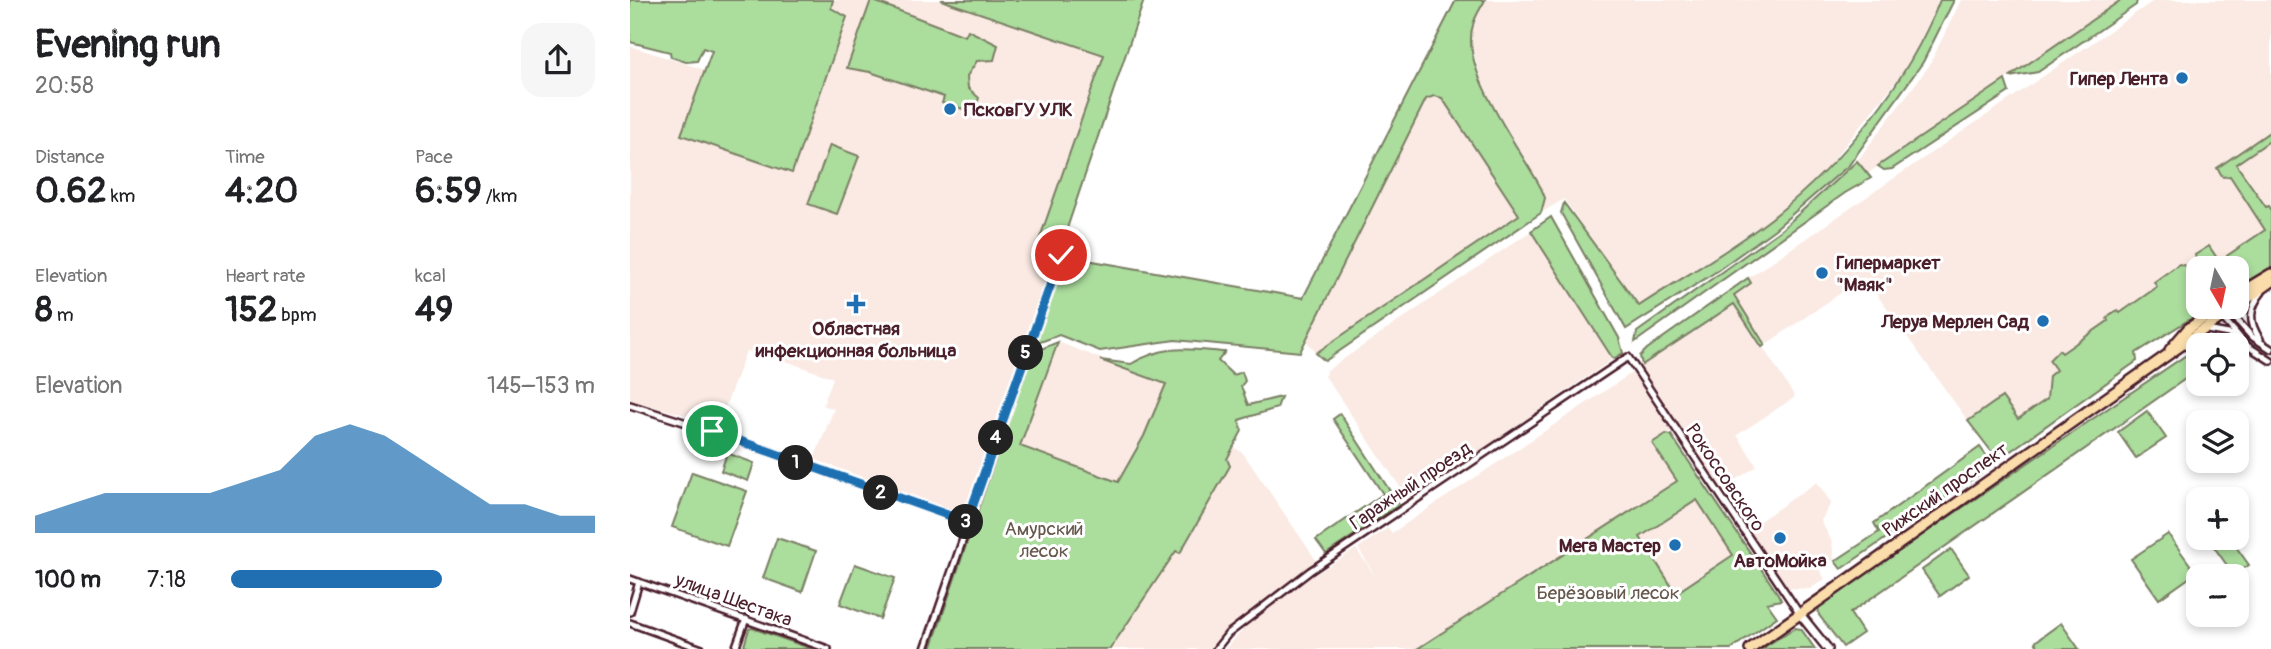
<!DOCTYPE html>
<meta charset="utf-8">
<style>
body{margin:0;font-family:Pangolin,sans-serif;background:#f6f6f6;color:#202124;height:100vh;display:flex;flex-direction:column;font-size:26px;white-space:nowrap}
*{box-sizing:border-box;margin:0}
p{font-size:23px;color:#757577}
.icon{flex:none;width:38px;height:38px;fill:none;stroke:currentColor;stroke-width:2;stroke-linecap:round;stroke-linejoin:round}
.map{position:relative;flex:1;overflow:hidden}
.side{display:flex;flex-direction:column;background:#fff;width:630px}
.side>*{flex:none}
.needle{width:46px;rotate:171deg}
.controls{position:absolute;left:1556px;top:256px;display:grid;gap:14px}
.controls a{display:grid;place-items:center;width:63px;height:63px;border-radius:14px;background:#fff;box-shadow:0 4px 10px #0003;font-size:35px}
.pin{position:absolute;display:grid;place-items:center;width:60px;height:60px;color:#fff;margin:-30px;border:4px solid #fff;border-radius:50%;box-shadow:0 2px 7px #0007}
.km{position:absolute;width:35px;height:35px;margin:-18px;border-radius:50%;background:#222;color:#fff;font-size:19px;line-height:35px;text-align:center}
.round{display:grid;place-items:center;flex:none;width:74px;height:74px;border-radius:21px;background:#f6f6f6}
.summary{display:flex;align-items:center;justify-content:space-between;height:119px;padding:0 35px}
h1{font-size:38px;font-weight:800;line-height:52px}
.stats{display:grid;grid-template-columns:repeat(3,1fr);gap:10px;height:119px;padding:7px 35px}
.stats div{display:grid;align-content:center}
.stats b{font-size:35px;font-weight:800}
.stats small{font-size:19px;font-weight:400}
.stats p{font-size:19px}
.chart{height:196px;padding:14px 35px}
.chart p{display:flex;justify-content:space-between}
.chart svg{width:100%;height:126px;margin-top:7px;fill:#1f6fb2;opacity:.7}
ul{padding:0 35px;list-style:none;font-size:23px}
li{display:grid;grid-template-columns:112px 84px 1fr;align-items:center;height:52px}
li i{height:18px;border-radius:9px;background:#1f6fb2}
main{display:flex;flex:1;min-height:0}
.map>svg:first-child{display:block}
.built{fill:#faeae3}
.green{fill:#abdd9d;stroke:#7a7e64;stroke-width:2;fill-rule:evenodd}
.lines{fill:none;stroke-linecap:round;stroke-linejoin:round}
.minor-casing{stroke:#4a1f2b;stroke-width:10}
.secondary-casing{stroke:#4a1f2b;stroke-width:12}
.trunk-casing{stroke:#4a1f2b;stroke-width:14}
.minor{stroke:#fff;stroke-width:5}
.secondary{stroke:#fff;stroke-width:7}
.trunk{stroke:#faddab;stroke-width:9}
.route-casing{stroke:#fff;stroke-width:14}
.route{stroke:#1f6fb2;stroke-width:9}
.poi-dot{fill:#1f6fb2;stroke:#fff;stroke-width:2.5}
.labels{text-anchor:middle;stroke-width:6;stroke-linejoin:round;paint-order:stroke}
.poi-label{font-size:19px;font-weight:bold;fill:#4a1f2b;stroke:#fff;text-anchor:end}
.street-label{font-size:19px;fill:#4a1f2b;stroke:#fff}
.park-label{font-size:19px;fill:#67584d;stroke:#fff}
</style>
<main>
<section class="side">
<div class="summary"><div><h1>Evening run</h1><p>20:58</p></div><a class="round"><svg class="icon" aria-label="share" viewBox="0 0 24 24"><path d="M12 15V3M7 8l5-5 5 5M5 13v7h14v-7"/></svg></a></div>
<div class="stats">
<div><p>Distance</p><b>0.62<small> km</small></b></div>
<div><p>Time</p><b>4:20</b></div>
<div><p>Pace</p><b>6:59<small> /km</small></b></div>
</div>
<div class="stats">
<div><p>Elevation</p><b>8<small> m</small></b></div>
<div><p>Heart rate</p><b>152<small> bpm</small></b></div>
<div><p>kcal</p><b>49</b></div>
</div>
<div class="chart"><p><span>Elevation</span>145–153 m</p>
<svg viewBox="0 0 160 44" preserveAspectRatio="none"><path d="M0 44V38L10 34L20 30L30 30L40 30L50 30L60 26L70 22L80 10L90 6L100 10L110 18L120 26L130 34L140 34L150 38L160 38V44z"/></svg>
</div>
<ul>
<li><b>100 m</b>7:18<i style="width:58%"></i></li>
</ul>
</section>
<div class="map">
<svg width="1641" height="649" viewBox="0 0 1641 649">
<rect width="100%" height="100%" fill="#fff"/>
<filter id="ink" filterUnits="userSpaceOnUse"><feTurbulence type="fractalNoise" baseFrequency=".0143" numOctaves="2"/><feDisplacementMap in="SourceGraphic" scale="14" xChannelSelector="R" yChannelSelector="G"/><feConvolveMatrix kernelMatrix="1 2 1 2 8 2 1 2 1" color-interpolation-filters="sRGB"/></filter>
<g filter="url(#ink)">
<!-- built -->
<g class="built">
<polygon points="203,0 311,0 475,55 406,250 424,255 335,517 184,459 204,409 193,405 203,378 136,354 116,351 89,424 0,400 0,46 75,70 51,135 161,173 217,17 200,8"/>
<polygon points="855,0 1310,0 1278,66 1193,173 1142,218 1008,307 934,199 911,213 915,198 911,188 853,87 841,42 843,25"/>
<polygon points="1331,0 1491,0 1237,174 1227,161 1299,66"/>
<polygon points="1525,0 1641,0 1641,227 1583,268 1568,268 1568,278 1418,380 1426,392 1388,419 1372,397 1338,421 1234,277 1135,345 1104,295 1121,283 1118,278"/>
<polygon points="804,95 812,98 889,215 686,353 676,340 796,99"/>
<polygon points="901,231 983,359 779,500 695,376 696,371"/>
<polygon points="1105,304 1165,397 1107,435 1127,466 1088,491 1046,428 1023,443 1047,481 787,649 595,649 620,623 681,577 726,549 746,577 728,548 758,528 762,533"/>
<polygon points="428,342 536,384 514,435 488,482 389,446"/>
<polygon points="604,447 613,453 686,560 601,627 580,649 481,649 546,551 550,553"/>
<polygon points="1187,482 1201,503 1191,521 1202,542 1204,559 1189,569 1195,579 1180,589 1157,588 1118,529"/>
<polygon points="1067,500 1104,555 1046,593 1010,537"/>
</g>
<!-- green -->
<g class="green">
<polygon points="0,0 203,0 201,8 217,17 162,173 51,135 82,51 73,48 67,61 56,62 41,57 40,52 0,42"/>
<polygon points="241,0 335,36 338,30 368,45 364,60 347,61 337,76 338,88 349,98 344,112 312,103 314,97 240,72 217,68"/>
<polygon points="311,0 514,0 428,255 406,249 474,55"/>
<path d="M 826,0 L 855,0 C 851,8 845,16 843,25 C 829,70 890,148 911,188 L 915,198 L 911,213 L 695,361 L 686,353 L 889,215 L 812,98 L 804,96 L 796,99 L 670,352 L 545,340 L 470,351 L 429,335 L 402,345 L 434,256 L 673,298 Z"/>
<path d="M 1310,0 L 1324,0 L 1293,62 L 1219,165 L 1145,229 L 1084,273 L 996,329 L 931,213 L 934,203 L 1009,306 C 1053,277 1101,250 1142,218 C 1213,162 1277,84 1310,0 Z"/>
<polygon points="1491,0 1507,0 1506,5 1408,72 1379,77"/>
<polygon points="1375,80 1379,92 1262,169 1254,170 1248,166"/>
<polygon points="1641,131 1641,140 1606,164 1636,207 1639,206 1641,209 1641,270 1607,292 1606,268 1568,269 1565,255 1579,246 1589,261 1635,230 1600,176 1593,177 1587,168"/>
<polygon points="200,145 229,156 207,214 178,204"/>
<polygon points="1227,161 1241,178 1215,193 1005,342 1007,332 1152,229"/>
<polygon points="921,217 989,338 993,353 983,359 901,231"/>
<polygon points="1549,264 1556,266 1568,285 1568,306 1572,306 1568,314 1506,353 1507,361 1368,460 1338,421 1372,397 1388,419 1417,399 1419,376 1426,370 1419,360 1429,350 1432,353 1478,321 1477,318 1487,310 1490,313 1527,287 1524,282"/>
<polygon points="1118,278 1121,283 1104,295 1135,345 1132,347 1104,304 1012,365 1010,356 1017,349"/>
<path d="M 428,342 L 390,446 L 488,482 L 514,436 L 536,384 L 470,360 L 501,364 C 535,344 557,349 595,352 L 588,361 L 603,375 L 612,372 L 615,381 L 611,386 L 618,405 L 651,397 L 647,408 L 609,420 L 612,431 L 597,459 L 600,466 L 550,553 L 546,551 L 480,649 L 301,649 L 401,353 Z"/>
<polygon points="1568,347 1568,370 1220,613 1233,633 1213,647 1189,615 1188,606"/>
<polygon points="1517,411 1536,438 1506,458 1488,432"/>
<polygon points="710,414 769,505 696,554 686,540 753,494 703,419"/>
<path d="M 1036,434 L 1041,435 L 1148,594 L 1151,600 L 1137,603 L 1147,617 L 1101,649 L 787,649 L 1047,481 L 1022,443 ZM 1067,500 L 1103,555 L 1046,593 L 1010,537 Z"/>
<polygon points="1350,447 1363,465 1211,569 1205,561 1249,532 1244,523"/>
<polygon points="97,453 124,463 118,481 91,471"/>
<polygon points="62,472 117,491 97,546 42,527"/>
<polygon points="1538,534 1566,573 1529,599 1501,559"/>
<polygon points="1599,537 1619,565 1604,575 1584,547"/>
<polygon points="147,538 186,551 172,592 133,578"/>
<polygon points="1321,549 1339,575 1310,596 1292,570"/>
<polygon points="225,564 265,578 250,619 210,604"/>
<polygon points="1431,623 1449,649 1410,649 1405,642"/>
<polygon points="122,628 182,649 122,649 114,646 119,629"/>
<polygon points="1165,628 1171,629 1185,649 1131,649"/>
</g>
<g class="lines">
<!-- minor casing -->
<g class="minor-casing">
<g id="minor">
<polyline points="1599,311 1621,336 1641,349"/>
<polyline points="1592,317 1616,345 1641,361"/>
<polyline points="1577,330 1604,335"/>
<path d="M 1630,339 C 1618,322 1619,308 1632,292"/>
<polyline points="0,405 82,431 337,522"/>
<polyline points="0,579 198,649"/>
<polyline points="0,612 9,582"/>
<polyline points="0,623 72,649"/>
<polyline points="105,649 116,619"/>
<polyline points="295,649 431,255"/>
<polyline points="586,649 598,634 680,571 998,357 1169,613"/>
</g>
</g>
<!-- secondary casing -->
<g class="secondary-casing">
<polyline id="secondary" points="1169,613 1198,649"/>
</g>
<!-- trunk casing -->
<g class="trunk-casing">
<g id="trunk">
<polyline points="1606,295 1641,274"/>
<polyline points="1540,350 1558,329 1591,306"/>
<polyline points="1120,649 1641,282"/>
</g>
</g>
<!-- minor -->
<use href="#minor" class="minor"/>
<!-- secondary -->
<use href="#secondary" class="secondary"/>
<!-- trunk -->
<use href="#trunk" class="trunk"/>
</g>
</g>
<g class="lines" filter="url(#ink)">
<!-- route casing -->
<g class="route-casing">
<polyline id="route" points="82,431 337,522 431,255"/>
</g>
<!-- route -->
<use href="#route" class="route"/>
</g>
<!-- markers -->
<g class="poi-dot">
<circle cx="1552" cy="78" r="7"/>
<circle cx="320" cy="109" r="7"/>
<circle cx="1192" cy="273" r="7"/>
<path d="M222.5 293.5h7v7h7v7h-7v7h-7v-7h-7v-7h7z"/>
<circle cx="1413" cy="321" r="7"/>
<circle cx="1150" cy="538" r="7"/>
<circle cx="1045" cy="545" r="7"/>
</g>
<g class="labels">
<!-- poi labels -->
<g class="poi-label">
<text x="1538" y="85">Гипер Лента</text>
<text x="334" y="116" text-anchor="start">ПсковГУ УЛК</text>
<text x="1206" y="269" text-anchor="start">Гипермаркет<tspan x="1206" dy="22">"Маяк"</tspan></text>
<text x="1399" y="328">Леруа Мерлен Сад</text>
<text x="226" y="335" text-anchor="middle">Областная<tspan x="226" dy="22">инфекционная больница</tspan></text>
<text x="1031" y="552">Мега Мастер</text>
<text x="1150" y="567" text-anchor="middle">АвтоМойка</text>
</g>
<!-- street labels -->
<g class="street-label">
<text transform="translate(1096 477) rotate(56)" y="7">Рокоссовского</text>
<text transform="translate(780 485) rotate(-34)" y="7">Гаражный проезд</text>
<text transform="translate(1315 489) rotate(-35)" y="7">Рижский проспект</text>
<text transform="translate(104 599) rotate(20)" y="7">улица Шестака</text>
</g>
<!-- park labels -->
<g class="park-label">
<text x="414" y="535">Амурский<tspan x="414" dy="22">лесок</tspan></text>
<text x="978" y="599">Берёзовый лесок</text>
</g>
</g>
</svg>
<div class="controls">
<a><svg class="needle" viewBox="-14 -14 28 28"><path d="M0-13l5 13h-10z" fill="#e53935"/><path d="M0 13l5-13h-10z" fill="#757577"/></svg></a>
<a><svg class="icon" aria-label="locate" viewBox="0 0 24 24"><circle cx="12" cy="12" r="6"/><path d="M12 2v4M12 18v4M2 12h4M18 12h4"/></svg></a>
<a><svg class="icon" aria-label="layers" viewBox="0 0 24 24"><path d="M12 4l9 5-9 5-9-5zM3 14l9 5 9-5"/></svg></a>
<a>+</a>
<a>−</a>
</div>
<div class="pin" style="left:82px;top:431px;background:#1e9e55"><svg class="icon" aria-label="arrive" viewBox="0 0 24 24"><path d="M6 21V4h12l-3 4 3 4H6"/></svg></div>
<div class="pin" style="left:431px;top:255px;background:#d93025"><svg class="icon" aria-label="check" viewBox="0 0 24 24"><path d="M5 12l5 5 9-10"/></svg></div>
<b class="km" style="left:166px;top:463px">1</b>
<b class="km" style="left:251px;top:493px">2</b>
<b class="km" style="left:336px;top:522px">3</b>
<b class="km" style="left:366px;top:438px">4</b>
<b class="km" style="left:396px;top:353px">5</b>
</div>
</main>
